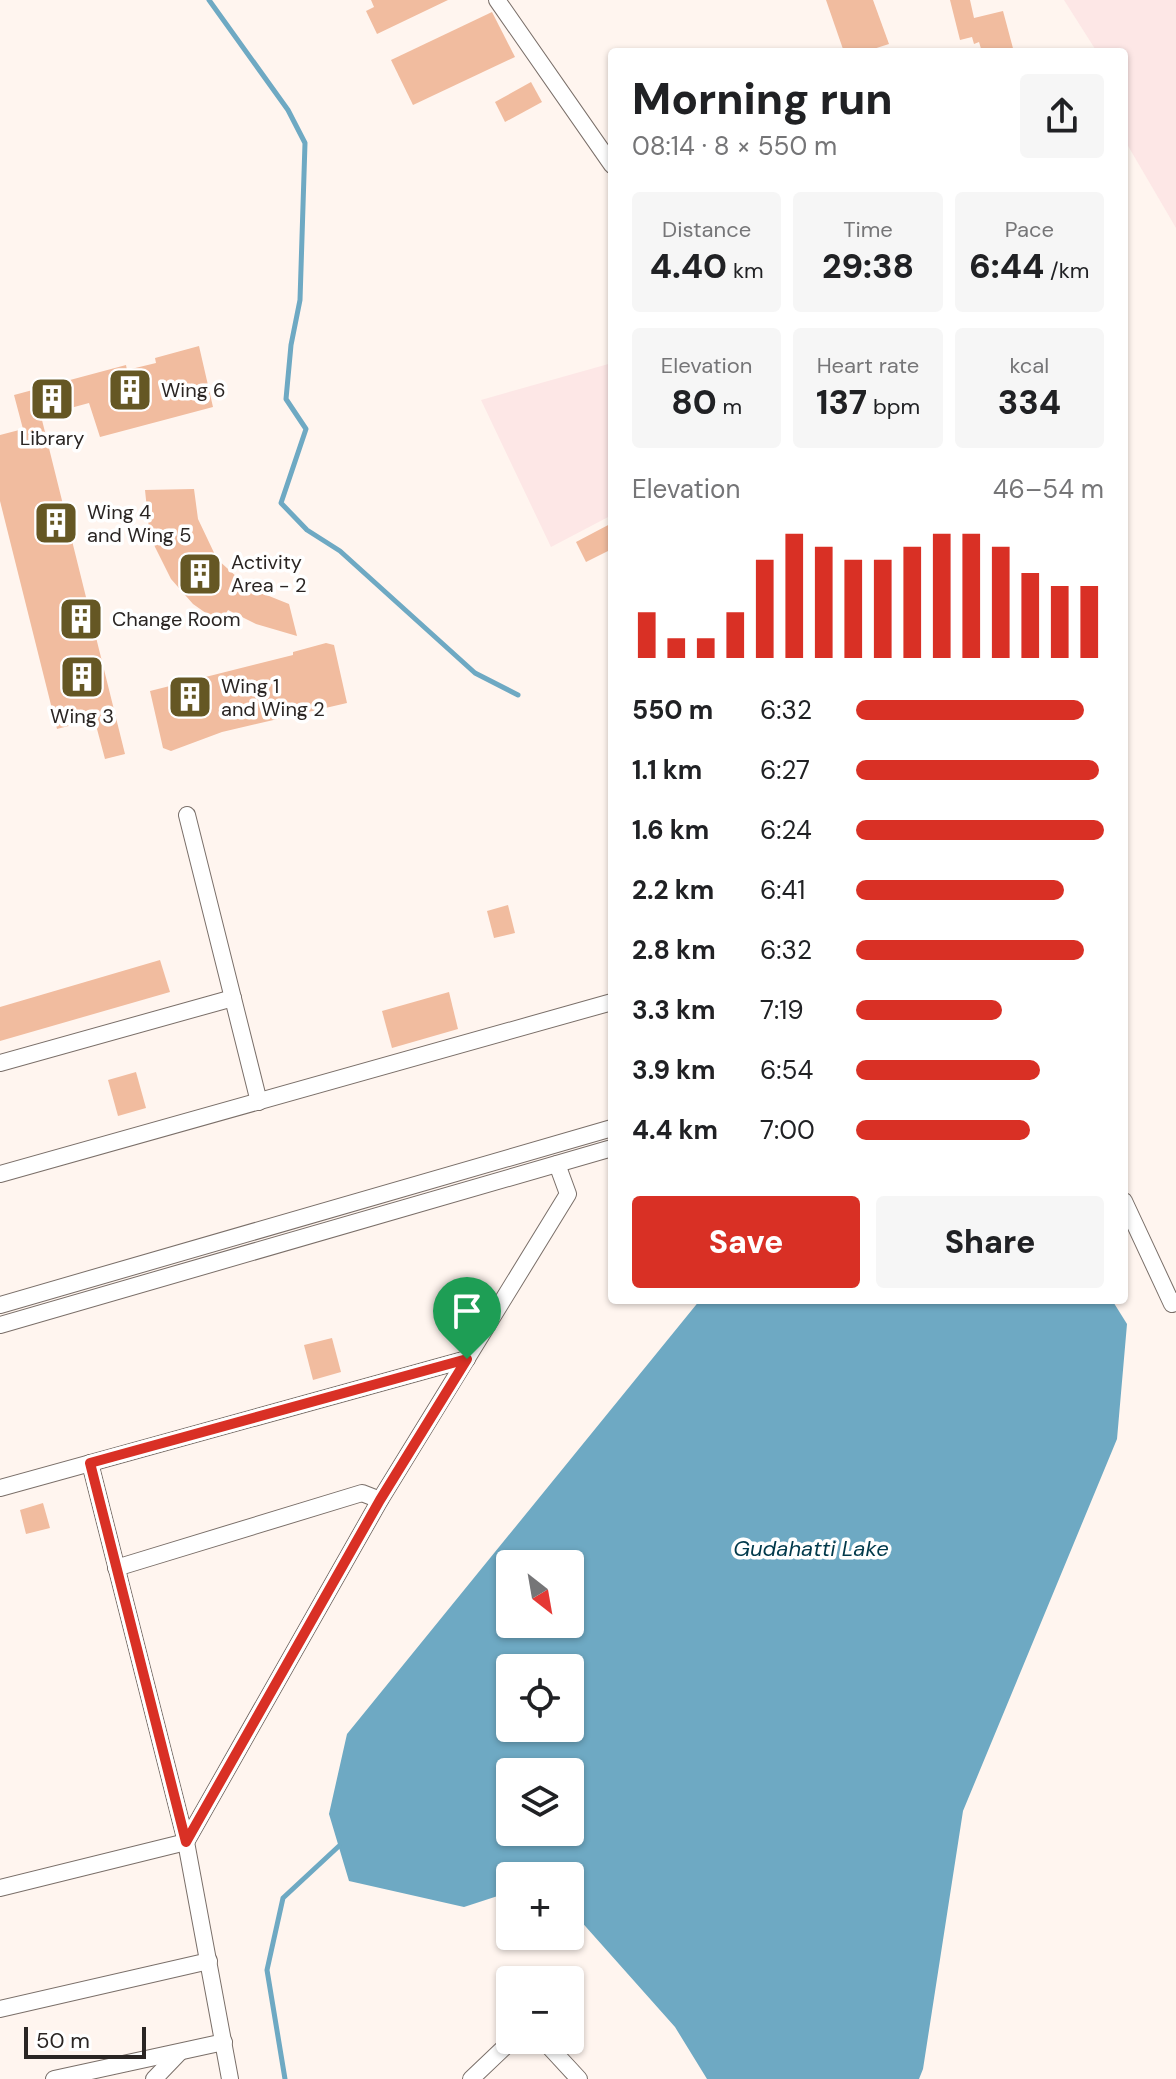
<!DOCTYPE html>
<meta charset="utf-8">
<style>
body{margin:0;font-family:"DM Sans",sans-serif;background:#f6f6f6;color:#202124;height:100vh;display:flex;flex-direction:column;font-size:30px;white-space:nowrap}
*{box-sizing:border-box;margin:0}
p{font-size:26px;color:#757577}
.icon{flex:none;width:44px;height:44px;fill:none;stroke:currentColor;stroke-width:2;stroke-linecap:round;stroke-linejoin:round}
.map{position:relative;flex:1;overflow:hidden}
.sheet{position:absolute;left:608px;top:48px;width:520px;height:1256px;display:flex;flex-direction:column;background:#fff;border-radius:8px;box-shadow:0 2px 6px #0004}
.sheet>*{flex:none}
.needle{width:52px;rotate:149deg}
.fabs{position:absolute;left:496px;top:1550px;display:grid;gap:16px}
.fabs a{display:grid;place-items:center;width:88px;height:88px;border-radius:8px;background:#fff;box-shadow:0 2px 6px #0004;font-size:40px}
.scale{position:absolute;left:24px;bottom:20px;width:122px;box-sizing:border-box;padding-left:8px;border:4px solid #2a2523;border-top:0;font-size:22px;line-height:28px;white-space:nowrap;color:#2a2523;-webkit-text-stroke:6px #fff;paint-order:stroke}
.pin{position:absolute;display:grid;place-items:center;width:68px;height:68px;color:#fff;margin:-82px -34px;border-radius:50% 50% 50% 0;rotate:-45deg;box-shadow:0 0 8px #0007}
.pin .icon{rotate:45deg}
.round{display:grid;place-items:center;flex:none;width:84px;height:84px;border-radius:8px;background:#f6f6f6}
.overview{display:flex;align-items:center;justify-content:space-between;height:136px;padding:0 24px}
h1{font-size:44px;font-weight:800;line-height:60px}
.figures{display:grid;grid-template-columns:repeat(3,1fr);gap:12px;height:136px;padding:8px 24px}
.figures div{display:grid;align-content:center;border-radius:8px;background:#f6f6f6;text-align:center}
.figures b{font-size:34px;font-weight:800}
.figures small{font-size:22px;font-weight:400}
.figures p{font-size:22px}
.chart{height:224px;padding:16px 24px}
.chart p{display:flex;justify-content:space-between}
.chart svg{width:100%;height:144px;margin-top:8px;stroke:#d93025;stroke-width:6}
.primary-button{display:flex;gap:16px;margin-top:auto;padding:16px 24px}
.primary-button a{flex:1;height:92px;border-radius:8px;background:#d93025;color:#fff;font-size:32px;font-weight:800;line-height:92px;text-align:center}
.primary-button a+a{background:#f6f6f6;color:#202124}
ul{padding:0 24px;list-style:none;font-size:26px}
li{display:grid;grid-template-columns:128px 96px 1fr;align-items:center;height:60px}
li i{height:20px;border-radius:10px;background:#d93025}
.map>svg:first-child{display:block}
.industrial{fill:#fde7e6}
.water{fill:#6ea9c3;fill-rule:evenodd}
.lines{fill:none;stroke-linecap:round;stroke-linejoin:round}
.stream{stroke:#6ea9c3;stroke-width:5}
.building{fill:#f1bc9f}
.minor-casing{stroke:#7a6f69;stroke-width:18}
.minor{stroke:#fff;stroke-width:16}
.route-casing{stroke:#fff;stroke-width:16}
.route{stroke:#d93025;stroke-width:10}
.labels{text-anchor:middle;stroke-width:7;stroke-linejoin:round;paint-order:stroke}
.poi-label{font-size:20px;fill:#2a2523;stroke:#fff;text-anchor:start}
.water-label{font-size:22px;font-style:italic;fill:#01394b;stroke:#fff}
</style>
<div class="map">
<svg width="1176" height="2079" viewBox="0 0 1176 2079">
<rect width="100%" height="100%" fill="#fff5ef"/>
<!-- industrial -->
<g class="industrial">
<polygon points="1064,0 1176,0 1176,228 1124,139 1124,52 1097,52"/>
<polygon points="612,363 612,515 551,547 481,400"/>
</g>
<!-- water -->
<path class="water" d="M 700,1300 L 1112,1300 L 1127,1324 L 1117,1439 L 963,1811 L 923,2069 L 919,2079 L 707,2079 L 675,2027 L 570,1909 L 570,1876 L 510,1876 L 510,1892 L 464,1907 L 349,1881 L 329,1814 L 347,1734 ZM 510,1564 L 570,1564 L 570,1624 L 510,1624 ZM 510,1668 L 570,1668 L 570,1728 L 510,1728 ZM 510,1772 L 570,1772 L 570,1832 L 510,1832 Z"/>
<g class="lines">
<!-- stream -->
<g class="stream">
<polyline points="209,0 288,110 305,143 300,300 291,345 286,399 306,429 281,503 307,530 340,551 475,673 518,695"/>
<polyline points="285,2079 267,1970 283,1898 339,1846"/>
</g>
</g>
<!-- building -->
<g class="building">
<polygon points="371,0 448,0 377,34 366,11 374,7"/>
<polygon points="826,0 873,0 889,44 864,52 844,52"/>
<polygon points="950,0 970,0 974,18 1003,11 1014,52 982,52 979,42 974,44 972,37 960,40"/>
<polygon points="492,12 515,57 413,105 391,60"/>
<polygon points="531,82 542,102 505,122 495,102"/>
<polygon points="199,346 213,407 100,437 89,403 41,416 125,754 105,759 97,729 91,720 57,729 0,501 0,435 23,429 14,395 126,365 127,370 156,363 155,358"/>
<polygon points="194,489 198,519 217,559 249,588 289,604 297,636 256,624 228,610 220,623 193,604 171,579 155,547 149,529 145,490"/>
<polygon points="612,523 612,549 586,562 576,542"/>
<polygon points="326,643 334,645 347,703 222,732 171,751 163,748 150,691 293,655 293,652"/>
<polygon points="508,905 515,933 494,938 487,911"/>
<polygon points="160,960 170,992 0,1041 0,1007"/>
<polygon points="449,992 458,1029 392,1048 382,1011"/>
<polygon points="136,1072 146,1108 118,1116 108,1080"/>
<polygon points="332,1338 341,1372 313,1380 304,1345"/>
<polygon points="43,1503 50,1528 26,1534 20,1510"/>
</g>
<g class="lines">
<!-- minor casing -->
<g class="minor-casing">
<g id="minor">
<polyline points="497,0 612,165"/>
<polyline points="187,815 259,1102"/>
<polyline points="0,1063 233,998"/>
<polyline points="0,1174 612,1002"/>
<polyline points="1124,1201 1172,1304 1176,1301"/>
<polyline points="0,1305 612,1128"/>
<polyline points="0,1325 612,1148"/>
<polyline points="90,1463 186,1842 230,2079"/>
<polyline points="0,1488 467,1359"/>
<polyline points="116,1568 362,1493 380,1500"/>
<polyline points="0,1888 186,1842 380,1500 568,1194 557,1164"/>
<polyline points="0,2009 209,1961"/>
<polyline points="543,2040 579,2079"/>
<polyline points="54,2079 224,2042"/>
<polyline points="154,2079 179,2053"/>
<polyline points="471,2079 512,2040"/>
</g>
</g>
<!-- minor -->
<use href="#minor" class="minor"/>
</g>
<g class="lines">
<!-- route casing -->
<g class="route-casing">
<polygon id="route" points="467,1359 380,1500 186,1842 90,1463"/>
</g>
<!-- route -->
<use href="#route" class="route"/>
</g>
<!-- icons -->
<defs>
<g id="building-square" transform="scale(2.3)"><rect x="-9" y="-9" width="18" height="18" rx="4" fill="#655724" stroke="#fff"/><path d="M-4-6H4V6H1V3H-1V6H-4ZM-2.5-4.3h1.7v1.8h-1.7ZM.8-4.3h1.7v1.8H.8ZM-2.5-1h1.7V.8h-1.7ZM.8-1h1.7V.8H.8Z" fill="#fff"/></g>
</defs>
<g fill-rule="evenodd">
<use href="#building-square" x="130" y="390"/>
<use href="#building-square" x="52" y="399"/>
<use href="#building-square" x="56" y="523"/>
<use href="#building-square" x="200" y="574"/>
<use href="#building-square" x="81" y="619"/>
<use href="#building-square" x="82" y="677"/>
<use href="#building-square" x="190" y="697"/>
</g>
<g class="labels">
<!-- poi labels -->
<g class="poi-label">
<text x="161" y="397">Wing 6</text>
<text x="52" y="445" text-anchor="middle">Library</text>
<text x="87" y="519">Wing 4<tspan x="87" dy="23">and Wing 5</tspan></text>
<text x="231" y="569">Activity<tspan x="231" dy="23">Area - 2</tspan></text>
<text x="112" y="626">Change Room</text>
<text x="221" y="693">Wing 1<tspan x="221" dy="23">and Wing 2</tspan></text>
<text x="82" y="723" text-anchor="middle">Wing 3</text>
</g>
<!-- water labels -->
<g class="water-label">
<text x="811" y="1556">Gudahatti Lake</text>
</g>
</g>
</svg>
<div class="fabs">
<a><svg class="needle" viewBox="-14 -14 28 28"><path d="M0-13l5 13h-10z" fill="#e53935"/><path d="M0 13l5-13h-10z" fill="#757577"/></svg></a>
<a><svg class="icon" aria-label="locate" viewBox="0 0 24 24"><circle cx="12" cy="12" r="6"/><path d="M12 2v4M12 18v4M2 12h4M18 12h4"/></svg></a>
<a><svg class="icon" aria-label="layers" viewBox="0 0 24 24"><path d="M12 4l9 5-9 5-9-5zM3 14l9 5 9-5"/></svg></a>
<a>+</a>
<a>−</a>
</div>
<div class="scale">50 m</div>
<div class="pin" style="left:467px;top:1359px;background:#1e9e55"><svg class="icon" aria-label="arrive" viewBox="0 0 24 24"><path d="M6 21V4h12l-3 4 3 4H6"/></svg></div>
<section class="sheet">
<div class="overview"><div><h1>Morning run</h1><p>08:14 · 8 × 550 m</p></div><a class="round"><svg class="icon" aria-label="share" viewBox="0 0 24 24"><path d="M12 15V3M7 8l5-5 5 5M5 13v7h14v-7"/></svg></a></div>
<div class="figures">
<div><p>Distance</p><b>4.40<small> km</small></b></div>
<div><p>Time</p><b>29:38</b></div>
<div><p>Pace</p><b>6:44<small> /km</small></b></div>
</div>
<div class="figures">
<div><p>Elevation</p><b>80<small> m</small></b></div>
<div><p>Heart rate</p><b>137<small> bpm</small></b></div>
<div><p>kcal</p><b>334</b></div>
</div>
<div class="chart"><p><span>Elevation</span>46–54 m</p>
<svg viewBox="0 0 160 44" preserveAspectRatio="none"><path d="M5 44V30M15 44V38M25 44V38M35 44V30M45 44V14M55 44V6M65 44V10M75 44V14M85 44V14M95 44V10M105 44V6M115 44V6M125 44V10M135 44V18M145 44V22M155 44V22"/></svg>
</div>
<ul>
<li><b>550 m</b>6:32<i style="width:92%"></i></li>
<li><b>1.1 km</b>6:27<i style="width:98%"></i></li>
<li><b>1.6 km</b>6:24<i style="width:100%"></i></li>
<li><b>2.2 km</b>6:41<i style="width:84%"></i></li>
<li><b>2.8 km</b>6:32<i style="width:92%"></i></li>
<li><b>3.3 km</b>7:19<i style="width:59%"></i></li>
<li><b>3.9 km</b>6:54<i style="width:74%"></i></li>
<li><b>4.4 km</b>7:00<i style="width:70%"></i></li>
</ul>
<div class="primary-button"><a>Save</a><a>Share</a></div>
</section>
</div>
